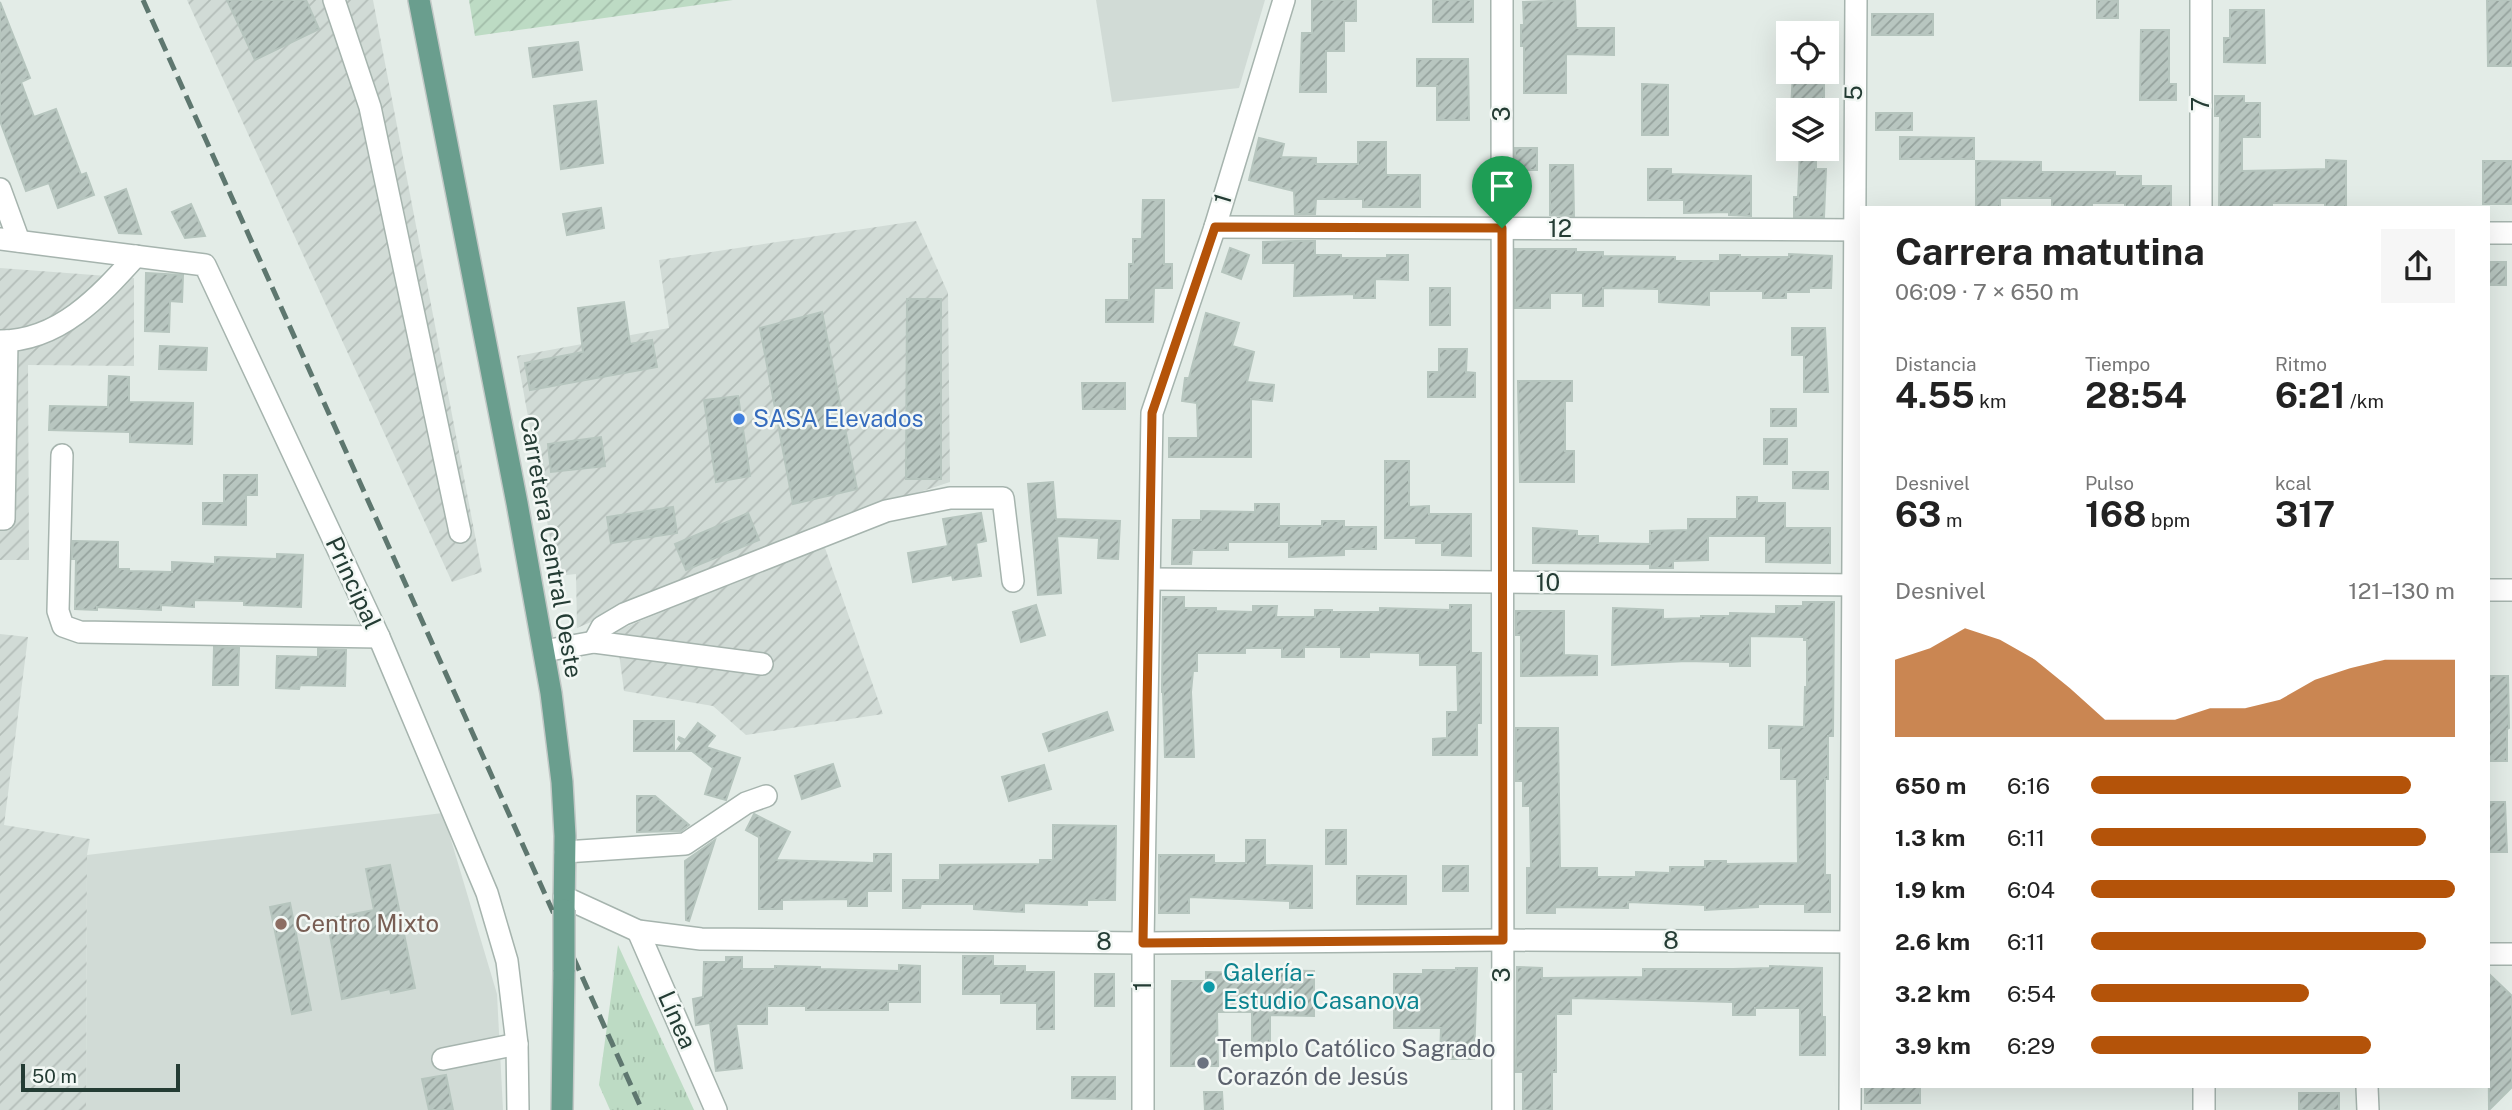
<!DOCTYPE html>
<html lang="es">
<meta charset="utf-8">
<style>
body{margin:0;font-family:"Public Sans",sans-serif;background:#f6f6f6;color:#222;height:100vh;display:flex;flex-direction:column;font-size:26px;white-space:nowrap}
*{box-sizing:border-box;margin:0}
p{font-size:23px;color:#767676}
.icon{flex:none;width:38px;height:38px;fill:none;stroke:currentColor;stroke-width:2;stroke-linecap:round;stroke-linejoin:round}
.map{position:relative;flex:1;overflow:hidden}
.panel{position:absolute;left:1860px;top:206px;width:630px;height:882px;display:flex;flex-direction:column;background:#fff;border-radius:0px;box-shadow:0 7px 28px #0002}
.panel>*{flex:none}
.buttons{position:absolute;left:1776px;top:21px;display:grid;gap:14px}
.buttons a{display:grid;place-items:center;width:63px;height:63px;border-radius:0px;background:#fff;box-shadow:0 7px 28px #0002;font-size:35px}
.scale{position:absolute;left:21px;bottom:18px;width:159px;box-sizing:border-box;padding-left:7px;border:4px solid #243c34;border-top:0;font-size:19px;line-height:24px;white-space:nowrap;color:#243c34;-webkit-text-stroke:5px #f3f8f5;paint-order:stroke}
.pin{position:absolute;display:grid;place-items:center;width:60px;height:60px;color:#fff;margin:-72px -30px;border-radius:50% 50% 50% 0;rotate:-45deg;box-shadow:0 0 7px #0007}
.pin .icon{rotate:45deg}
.round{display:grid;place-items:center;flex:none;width:74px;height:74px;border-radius:0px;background:#f6f6f6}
.head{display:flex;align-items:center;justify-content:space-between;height:119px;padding:0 35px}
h1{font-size:38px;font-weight:700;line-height:52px}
.stats{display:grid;grid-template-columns:repeat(3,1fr);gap:10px;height:119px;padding:7px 35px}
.stats div{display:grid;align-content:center}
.stats b{font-size:35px;font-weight:700}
.stats small{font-size:19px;font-weight:400}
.stats p{font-size:19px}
.chart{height:196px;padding:14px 35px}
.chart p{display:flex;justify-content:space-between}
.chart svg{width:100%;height:126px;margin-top:7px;fill:#b45309;opacity:.7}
ul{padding:0 35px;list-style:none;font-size:23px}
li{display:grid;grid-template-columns:112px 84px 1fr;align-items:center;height:52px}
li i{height:18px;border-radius:9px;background:#b45309}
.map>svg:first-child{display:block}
.built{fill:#d1dbd6}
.industrial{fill:url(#industrial-furrows)}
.grass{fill:url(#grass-tufts)}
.garden{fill:url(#garden-furrows)}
.building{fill:url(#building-hatch);stroke:#b6c5be;stroke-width:2}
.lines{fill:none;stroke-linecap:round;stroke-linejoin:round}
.minor-casing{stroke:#a6b4ae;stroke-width:24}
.major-casing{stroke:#c2c8c6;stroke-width:24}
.minor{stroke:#fff;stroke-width:21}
.major{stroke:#6a9e8e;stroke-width:21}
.rail{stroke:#5e776f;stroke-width:5;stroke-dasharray:14 7;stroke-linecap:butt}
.major-bridge-casing{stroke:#c2c8c6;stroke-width:24;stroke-linecap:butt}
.major-bridge{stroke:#6a9e8e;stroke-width:21}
.route-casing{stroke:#fff;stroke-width:14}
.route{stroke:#b45309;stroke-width:9}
.shop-dot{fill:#3f7fe0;stroke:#f3f8f5;stroke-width:2.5}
.education-dot{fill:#8d6e63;stroke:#f3f8f5;stroke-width:2.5}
.culture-dot{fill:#0f9aa8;stroke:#f3f8f5;stroke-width:2.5}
.worship-dot{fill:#6b7280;stroke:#f3f8f5;stroke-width:2.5}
.labels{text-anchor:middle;stroke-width:5;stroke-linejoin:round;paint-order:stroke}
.street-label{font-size:24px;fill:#243c34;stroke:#f3f8f5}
.shop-label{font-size:24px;fill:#366cbe;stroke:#f3f8f5;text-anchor:start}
.education-label{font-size:24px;fill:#785e54;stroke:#f3f8f5;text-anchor:start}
.culture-label{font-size:24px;fill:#0d838f;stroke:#f3f8f5;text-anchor:start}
.worship-label{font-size:24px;fill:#5b616d;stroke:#f3f8f5;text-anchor:start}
</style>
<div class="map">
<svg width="2512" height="1110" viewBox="0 0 2512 1110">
<defs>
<pattern id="industrial-furrows" width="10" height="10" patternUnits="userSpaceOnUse" patternTransform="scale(1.75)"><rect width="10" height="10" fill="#d1dbd6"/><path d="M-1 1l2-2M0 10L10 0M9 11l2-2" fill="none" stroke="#b3bdb8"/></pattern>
<pattern id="grass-tufts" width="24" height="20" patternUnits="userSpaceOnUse" patternTransform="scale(1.75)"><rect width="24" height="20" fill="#bddbc4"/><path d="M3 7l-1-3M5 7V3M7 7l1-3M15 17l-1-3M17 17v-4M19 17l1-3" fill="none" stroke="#a2bda9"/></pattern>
<pattern id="garden-furrows" width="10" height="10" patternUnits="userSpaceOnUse" patternTransform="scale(1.75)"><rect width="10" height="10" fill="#bddbc4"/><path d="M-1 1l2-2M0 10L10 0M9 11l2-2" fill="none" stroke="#a2bda9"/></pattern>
<pattern id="building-hatch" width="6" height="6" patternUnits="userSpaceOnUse" patternTransform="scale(1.75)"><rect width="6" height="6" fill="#b8c6c0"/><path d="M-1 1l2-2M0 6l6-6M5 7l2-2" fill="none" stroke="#95a29d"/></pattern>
</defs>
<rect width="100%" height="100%" fill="#e3ece7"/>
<!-- built -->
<g class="built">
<polygon points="1096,0 1265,0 1239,88 1112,102"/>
<polygon points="443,813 497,994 503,1110 86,1110 87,855"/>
</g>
<!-- industrial -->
<g class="industrial">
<polygon points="187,0 373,0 482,572 452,582"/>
<polygon points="916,221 948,293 950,482 814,527 577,628 576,574 557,576 517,356 669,328 659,260"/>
<polygon points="0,268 134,278 134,366 28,365 29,560 0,560"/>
<polygon points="824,545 883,714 746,735 713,706 624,691 616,631"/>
<polygon points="0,634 28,637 4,825 90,839 87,855 86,1110 0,1110"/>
</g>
<!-- grass -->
<polygon class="grass" points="618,945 694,1110 610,1110 599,1085"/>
<!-- garden -->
<polygon class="garden" points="469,0 733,0 475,36"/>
<!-- building -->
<g class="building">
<polygon points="227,0 306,0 319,29 255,60"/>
<polygon points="1312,0 1356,0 1356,21 1344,21 1344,51 1326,51 1326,92 1300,92 1302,33 1312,33"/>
<rect x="1433" y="0" width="40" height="22"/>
<polygon points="1575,0 1576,28 1614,28 1614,55 1566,54 1566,93 1524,93 1524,46 1521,46 1521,25 1524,25 1523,2"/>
<rect x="2097" y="0" width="21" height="18"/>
<polygon points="2487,0 2512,0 2512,66 2488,66"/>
<polygon points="0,2 30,78 21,82 34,117 56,109 81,175 86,173 94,195 58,208 49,183 26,191 0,121"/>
<polygon points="2230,10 2264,10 2265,63 2224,62 2224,38 2230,38"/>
<rect x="1872" y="14" width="61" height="21"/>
<polygon points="2141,30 2169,30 2169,84 2176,84 2176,100 2140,100"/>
<polygon points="578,42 582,70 533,77 529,48"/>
<polygon points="1417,59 1468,59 1469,120 1437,120 1437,86 1417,86"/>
<polygon points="1793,72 1824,72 1824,110 1791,110"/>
<polygon points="1642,84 1668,85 1668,135 1642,135"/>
<polygon points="2215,96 2244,96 2244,103 2260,103 2260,137 2242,137 2242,171 2326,169 2326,160 2346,161 2346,208 2325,208 2325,203 2272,203 2272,208 2219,208 2220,116 2215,116"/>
<polygon points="596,101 603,163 561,169 554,106"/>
<rect x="1876" y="113" width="36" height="17"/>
<polygon points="1900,137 1974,138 1974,159 1900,159"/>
<polygon points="1259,138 1284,144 1281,157 1316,158 1316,164 1358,164 1358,142 1386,142 1386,175 1420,175 1420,207 1363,207 1363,199 1316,199 1315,214 1295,214 1294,191 1249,180"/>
<rect x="1515" y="148" width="22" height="22"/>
<polygon points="1800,149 1816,149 1816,169 1826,169 1824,217 1794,217 1794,197 1798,197"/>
<polygon points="1976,161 2041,162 2041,172 2115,172 2115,176 2141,176 2141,186 2171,186 2171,208 2125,208 2125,203 2092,203 2092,208 2052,208 2052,198 2000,198 2000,208 1976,208"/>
<rect x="2483" y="161" width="29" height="43"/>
<polygon points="1550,165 1573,165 1574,216 1550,215"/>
<polygon points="1648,169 1671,169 1671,174 1751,176 1751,216 1729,215 1729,212 1684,213 1684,200 1648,200"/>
<polygon points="126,189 141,234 119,233 105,197"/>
<polygon points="1143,200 1164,200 1164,264 1172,264 1172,288 1154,288 1153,322 1106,322 1106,300 1129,300 1129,264 1133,264 1133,239 1142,239"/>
<polygon points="191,204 205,236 185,238 172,212"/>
<polygon points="601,208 604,228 567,235 563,214"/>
<polygon points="1295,241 1315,241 1315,255 1341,255 1341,258 1387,258 1387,255 1408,255 1408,280 1375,279 1375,298 1354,298 1354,294 1294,296 1295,263 1263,263 1263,242"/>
<polygon points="1230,248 1249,255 1241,279 1222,272"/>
<polygon points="1515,249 1576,249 1576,252 1603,252 1603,256 1675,257 1675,261 1720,261 1720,255 1740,255 1740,257 1789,257 1789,254 1832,256 1831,288 1809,288 1809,292 1786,292 1786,298 1763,298 1763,291 1709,291 1709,305 1659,302 1659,289 1603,288 1603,306 1583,306 1583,293 1550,293 1550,308 1515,308"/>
<rect x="2488" y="262" width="18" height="23"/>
<polygon points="146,273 183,275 182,302 170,301 169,332 145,331"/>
<rect x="1430" y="288" width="20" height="37"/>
<polygon points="907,299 941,299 941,479 906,479"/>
<polygon points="624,302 630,344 652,340 657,367 530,390 525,363 583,352 578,308"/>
<polygon points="822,312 857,489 793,504 760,328"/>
<polygon points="1206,313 1239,323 1232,346 1254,352 1247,382 1274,385 1272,401 1251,399 1251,457 1169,457 1169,438 1198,438 1197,403 1182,401 1185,378 1189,378"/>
<polygon points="1792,328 1825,328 1828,392 1804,392 1804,355 1792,355"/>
<polygon points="160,346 207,348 206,370 159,369"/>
<polygon points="1439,349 1467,349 1466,372 1475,373 1475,397 1428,397 1428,372 1439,372"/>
<polygon points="109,376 129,377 129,402 193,403 192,444 130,442 130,432 49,430 50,406 108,407"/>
<polygon points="1518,381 1572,381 1572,401 1565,401 1565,451 1574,451 1574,482 1520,482"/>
<polygon points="1082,383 1125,383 1125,409 1083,409"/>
<polygon points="738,396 750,476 716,482 704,400"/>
<rect x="1771" y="409" width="25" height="17"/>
<polygon points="601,437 605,466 551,472 548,444"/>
<rect x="1764" y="439" width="23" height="25"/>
<polygon points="1385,461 1409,461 1409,507 1429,506 1429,514 1471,514 1471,556 1442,555 1442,543 1416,543 1416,538 1385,538"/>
<polygon points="1793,472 1828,472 1828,489 1793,488"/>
<polygon points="224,475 257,475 257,495 246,495 246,525 203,524 203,503 224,503"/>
<polygon points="1053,482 1056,519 1120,521 1118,559 1098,558 1099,538 1057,536 1061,593 1038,595 1028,484"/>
<polygon points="1737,497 1757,497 1757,503 1785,503 1785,528 1830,528 1830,563 1766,562 1766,536 1708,536 1708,560 1673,561 1673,568 1650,568 1650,564 1533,563 1533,528 1577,531 1577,536 1598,536 1598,543 1650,544 1650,531 1688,530 1688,519 1737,519"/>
<polygon points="1255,504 1279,504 1279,526 1322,526 1322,521 1344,521 1344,527 1376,527 1376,549 1344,549 1344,555 1289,557 1289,542 1228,542 1228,550 1192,550 1191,564 1172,564 1173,520 1201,520 1201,511 1255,512"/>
<polygon points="673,507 677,533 611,543 607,517"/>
<polygon points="748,513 759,540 686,570 675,544"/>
<polygon points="981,513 986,541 976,543 981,576 953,580 952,575 913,582 908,553 948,546 943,519"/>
<polygon points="73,541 118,542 118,569 129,569 129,571 172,572 172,562 215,564 215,557 277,559 277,554 303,555 301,607 244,605 244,601 194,600 194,607 161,605 161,610 97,607 97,610 75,609 76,559 72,559"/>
<polygon points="1163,597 1184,597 1184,608 1216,608 1216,611 1253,612 1253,606 1277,606 1276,617 1315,617 1315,610 1332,610 1332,612 1380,612 1380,608 1450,610 1450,605 1471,605 1471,653 1481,653 1481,723 1477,723 1477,755 1433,755 1433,739 1447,738 1447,712 1458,712 1457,665 1420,665 1420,653 1369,652 1369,657 1341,657 1341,647 1304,647 1304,657 1282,657 1282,648 1245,648 1245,653 1197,653 1197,671 1193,671 1191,692 1194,757 1165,757 1163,692 1162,692"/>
<polygon points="1803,602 1834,602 1833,736 1828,736 1828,779 1825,779 1825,875 1830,875 1830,912 1805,912 1805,904 1758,904 1758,907 1705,910 1705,905 1628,902 1628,908 1555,907 1555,913 1527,913 1527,868 1531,868 1530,806 1523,806 1523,781 1516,781 1516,728 1558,728 1560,868 1597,868 1597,877 1636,877 1636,872 1670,873 1670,867 1705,867 1705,861 1726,861 1726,864 1798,863 1797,779 1781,779 1781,748 1769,748 1769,726 1804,727 1805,687 1807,687 1807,640 1804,640 1804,637 1750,636 1750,666 1730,666 1730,662 1686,661 1612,665 1613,608 1663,610 1663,619 1701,618 1701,616 1730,616 1730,613 1776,614 1776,606 1803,606"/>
<polygon points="1036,605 1045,635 1021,642 1013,612"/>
<polygon points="1516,611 1564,611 1564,655 1597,656 1597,675 1521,676 1521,635 1516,635"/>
<polygon points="214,647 239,648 238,685 213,685"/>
<polygon points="318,649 346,650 345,686 300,685 299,689 276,688 277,656 318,657"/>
<polygon points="2488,676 2508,676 2509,728 2507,729 2507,761 2488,761"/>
<polygon points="1107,712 1113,730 1049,751 1043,734"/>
<rect x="634" y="721" width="40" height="30"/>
<polygon points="698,723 715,736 706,747 740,758 726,800 705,794 713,768 692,751 676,751 682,743 678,739 679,737 685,740"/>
<polygon points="833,764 840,786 802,799 795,776"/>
<polygon points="1044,765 1051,789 1009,801 1002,777"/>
<polygon points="637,796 655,796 689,825 681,831 637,832"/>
<polygon points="2488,802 2505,802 2507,852 2488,852"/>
<polygon points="754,814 790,832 776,860 874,863 874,854 891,854 891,891 867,891 867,906 848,906 848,899 782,900 782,909 759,909 759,837 746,830"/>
<polygon points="1053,825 1116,826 1115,900 1087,900 1087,905 1024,903 1024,912 974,909 974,904 921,904 920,908 903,908 903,880 940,880 940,865 1040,864 1040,860 1053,860"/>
<rect x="1326" y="830" width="20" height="34"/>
<polygon points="715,840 689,921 686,920 685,861"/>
<polygon points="1246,840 1265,840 1265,865 1312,866 1312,908 1290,908 1290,901 1189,897 1189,913 1159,913 1159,855 1214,855 1214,863 1246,863"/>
<polygon points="390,865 415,988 391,993 390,989 342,999 327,919 374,910 366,869"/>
<rect x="1443" y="866" width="25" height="25"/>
<rect x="1357" y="876" width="49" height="28"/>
<polygon points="290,903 311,1010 292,1014 270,907"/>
<polygon points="963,956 993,956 993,966 1025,966 1025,972 1054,972 1054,1029 1037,1029 1037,1003 1001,1003 1001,994 963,994"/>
<polygon points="726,957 742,957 742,969 775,969 775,966 820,967 820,969 899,971 899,965 920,966 920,1002 888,1002 888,1010 806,1010 806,1006 767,1006 767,1024 736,1024 742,1068 716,1071 710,1023 696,1025 693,999 703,997 704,962 726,962"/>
<polygon points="1770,966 1822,968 1822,1017 1825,1017 1825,1055 1800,1055 1800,1008 1755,1008 1755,1015 1733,1015 1733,1002 1571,998 1571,1014 1556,1014 1556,1072 1552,1072 1552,1110 1523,1110 1523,1072 1516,1072 1517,967 1542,968 1542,978 1643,977 1643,969 1733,969 1770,968"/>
<polygon points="1456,968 1477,968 1474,1059 1440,1059 1441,1028 1394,1028 1394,974 1423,974 1423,970 1456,970"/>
<polygon points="1252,970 1314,971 1314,1016 1270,1015 1270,1043 1252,1043 1252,1012 1217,1012 1218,1066 1171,1066 1172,981 1206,981 1206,972 1252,973"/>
<polygon points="2488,973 2512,996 2512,1087 2489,1110"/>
<rect x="1095" y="974" width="19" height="32"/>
<polygon points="446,1075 453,1110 429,1110 422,1079"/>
<polygon points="1072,1077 1115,1077 1115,1099 1072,1098"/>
<rect x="1865" y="1087" width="55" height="16"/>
<polygon points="1204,1092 1222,1092 1223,1110 1205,1110"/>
<rect x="2299" y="1093" width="40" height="17"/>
</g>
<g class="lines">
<!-- minor casing -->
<g class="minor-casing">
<g id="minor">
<polyline points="334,0 370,107 460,532"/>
<polyline points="1502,0 1503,1110"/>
<polyline points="2201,0 2201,208"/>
<polyline points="0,189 19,241"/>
<polyline points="1215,227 1862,230"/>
<polyline points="2488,233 2512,233"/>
<polyline points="0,239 205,265 379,637 487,893 507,961 517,1044 518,1110"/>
<path d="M 0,341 C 59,341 99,297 136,256"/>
<polyline points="62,455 58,611 63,626 80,632 379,637"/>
<polyline points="0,519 4,519 7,341"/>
<polyline points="1150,579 1862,585"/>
<polyline points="2488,590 2512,590"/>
<polyline points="594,642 602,627 624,614 886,511 950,498 1003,498 1013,581"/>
<polyline points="544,651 594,642 762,664"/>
<polyline points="565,852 685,844 746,803 766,796"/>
<polyline points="564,897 638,931 701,939 1143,943 1502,940 1862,942"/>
<polyline points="638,931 716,1110"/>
<polyline points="2488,954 2512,954"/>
<polyline points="443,1059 517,1044"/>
<polyline points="2204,1087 2204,1110"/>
<polyline points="2367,1087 2368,1110"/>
<polyline points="1143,1110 1143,943 1152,413 1215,227 1284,0"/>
<polyline points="1850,1110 1856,0"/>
</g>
</g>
<!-- major casing -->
<g class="major-casing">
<g id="major">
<polyline points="419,0 517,503 551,693 562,782 565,836 564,910"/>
<polyline points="562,1110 564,970"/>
</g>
</g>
<!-- minor -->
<use href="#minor" class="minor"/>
<!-- major -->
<use href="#major" class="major"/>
<!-- rail -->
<polyline class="rail" points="143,0 642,1110"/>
<!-- major-bridge casing -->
<g class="major-bridge-casing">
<polyline id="major-bridge" points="564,910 564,970"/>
</g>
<!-- major-bridge -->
<use href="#major-bridge" class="major-bridge"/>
</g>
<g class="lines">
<!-- route casing -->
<g class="route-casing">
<polygon id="route" points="1215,227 1502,228 1503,940 1143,943 1152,413"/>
</g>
<!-- route -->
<use href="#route" class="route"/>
</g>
<!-- markers -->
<circle class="shop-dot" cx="739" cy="419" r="7"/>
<circle class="education-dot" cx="281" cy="924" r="7"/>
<circle class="culture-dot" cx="1209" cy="987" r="7"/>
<circle class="worship-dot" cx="1203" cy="1063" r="7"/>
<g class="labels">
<!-- street labels -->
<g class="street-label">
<text transform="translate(1854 93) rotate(-89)" y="8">5</text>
<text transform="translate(2201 104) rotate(-90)" y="8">7</text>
<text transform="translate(1502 114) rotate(-90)" y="8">3</text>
<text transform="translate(1223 199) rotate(-73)" y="8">1</text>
<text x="1560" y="237">12</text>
<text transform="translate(551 547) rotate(80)" y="8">Carretera Central Oeste</text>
<text transform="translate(353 583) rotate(65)" y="8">Principal</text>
<text x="1548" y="591">10</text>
<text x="1671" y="949">8</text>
<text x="1104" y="950">8</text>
<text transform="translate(1502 975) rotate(-90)" y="8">3</text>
<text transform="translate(1143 986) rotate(-90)" y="8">1</text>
<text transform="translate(677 1020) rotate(66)" y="8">Línea</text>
</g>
<!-- shop labels -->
<g class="shop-label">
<text x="753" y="427">SASA Elevados</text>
</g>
<!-- education labels -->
<g class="education-label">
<text x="295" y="932">Centro Mixto</text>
</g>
<!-- culture labels -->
<g class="culture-label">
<text x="1223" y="981">Galería -<tspan x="1223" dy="28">Estudio Casanova</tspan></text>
</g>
<!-- worship labels -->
<g class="worship-label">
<text x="1217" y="1057">Templo Católico Sagrado<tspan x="1217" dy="28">Corazón de Jesús</tspan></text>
</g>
</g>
</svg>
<div class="buttons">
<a><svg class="icon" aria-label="locate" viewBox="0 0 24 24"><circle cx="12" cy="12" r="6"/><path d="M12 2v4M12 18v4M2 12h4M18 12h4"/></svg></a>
<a><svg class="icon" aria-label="layers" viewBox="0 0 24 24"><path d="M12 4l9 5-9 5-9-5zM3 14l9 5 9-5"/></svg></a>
</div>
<div class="scale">50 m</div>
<div class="pin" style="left:1502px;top:228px;background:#1e9e55"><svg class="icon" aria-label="arrive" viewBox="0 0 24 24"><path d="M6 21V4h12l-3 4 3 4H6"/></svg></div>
<section class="panel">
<div class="head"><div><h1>Carrera matutina</h1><p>06:09 · 7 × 650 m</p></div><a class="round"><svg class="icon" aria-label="share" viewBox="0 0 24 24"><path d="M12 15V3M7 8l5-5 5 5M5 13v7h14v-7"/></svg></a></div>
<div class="stats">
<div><p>Distancia</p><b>4.55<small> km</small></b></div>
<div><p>Tiempo</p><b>28:54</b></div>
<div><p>Ritmo</p><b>6:21<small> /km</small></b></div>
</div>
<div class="stats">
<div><p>Desnivel</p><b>63<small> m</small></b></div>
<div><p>Pulso</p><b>168<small> bpm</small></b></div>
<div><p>kcal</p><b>317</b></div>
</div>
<div class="chart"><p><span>Desnivel</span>121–130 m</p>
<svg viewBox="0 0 160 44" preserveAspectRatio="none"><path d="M0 44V17L10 13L20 6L30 10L40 17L50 27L60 38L70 38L80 38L90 34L100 34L110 31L120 24L130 20L140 17L150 17L160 17V44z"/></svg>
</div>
<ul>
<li><b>650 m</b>6:16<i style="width:88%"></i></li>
<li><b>1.3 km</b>6:11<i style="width:92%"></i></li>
<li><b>1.9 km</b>6:04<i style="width:100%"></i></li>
<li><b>2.6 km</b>6:11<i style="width:92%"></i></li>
<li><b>3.2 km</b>6:54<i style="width:60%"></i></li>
<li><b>3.9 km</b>6:29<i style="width:77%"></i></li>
</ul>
</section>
</div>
